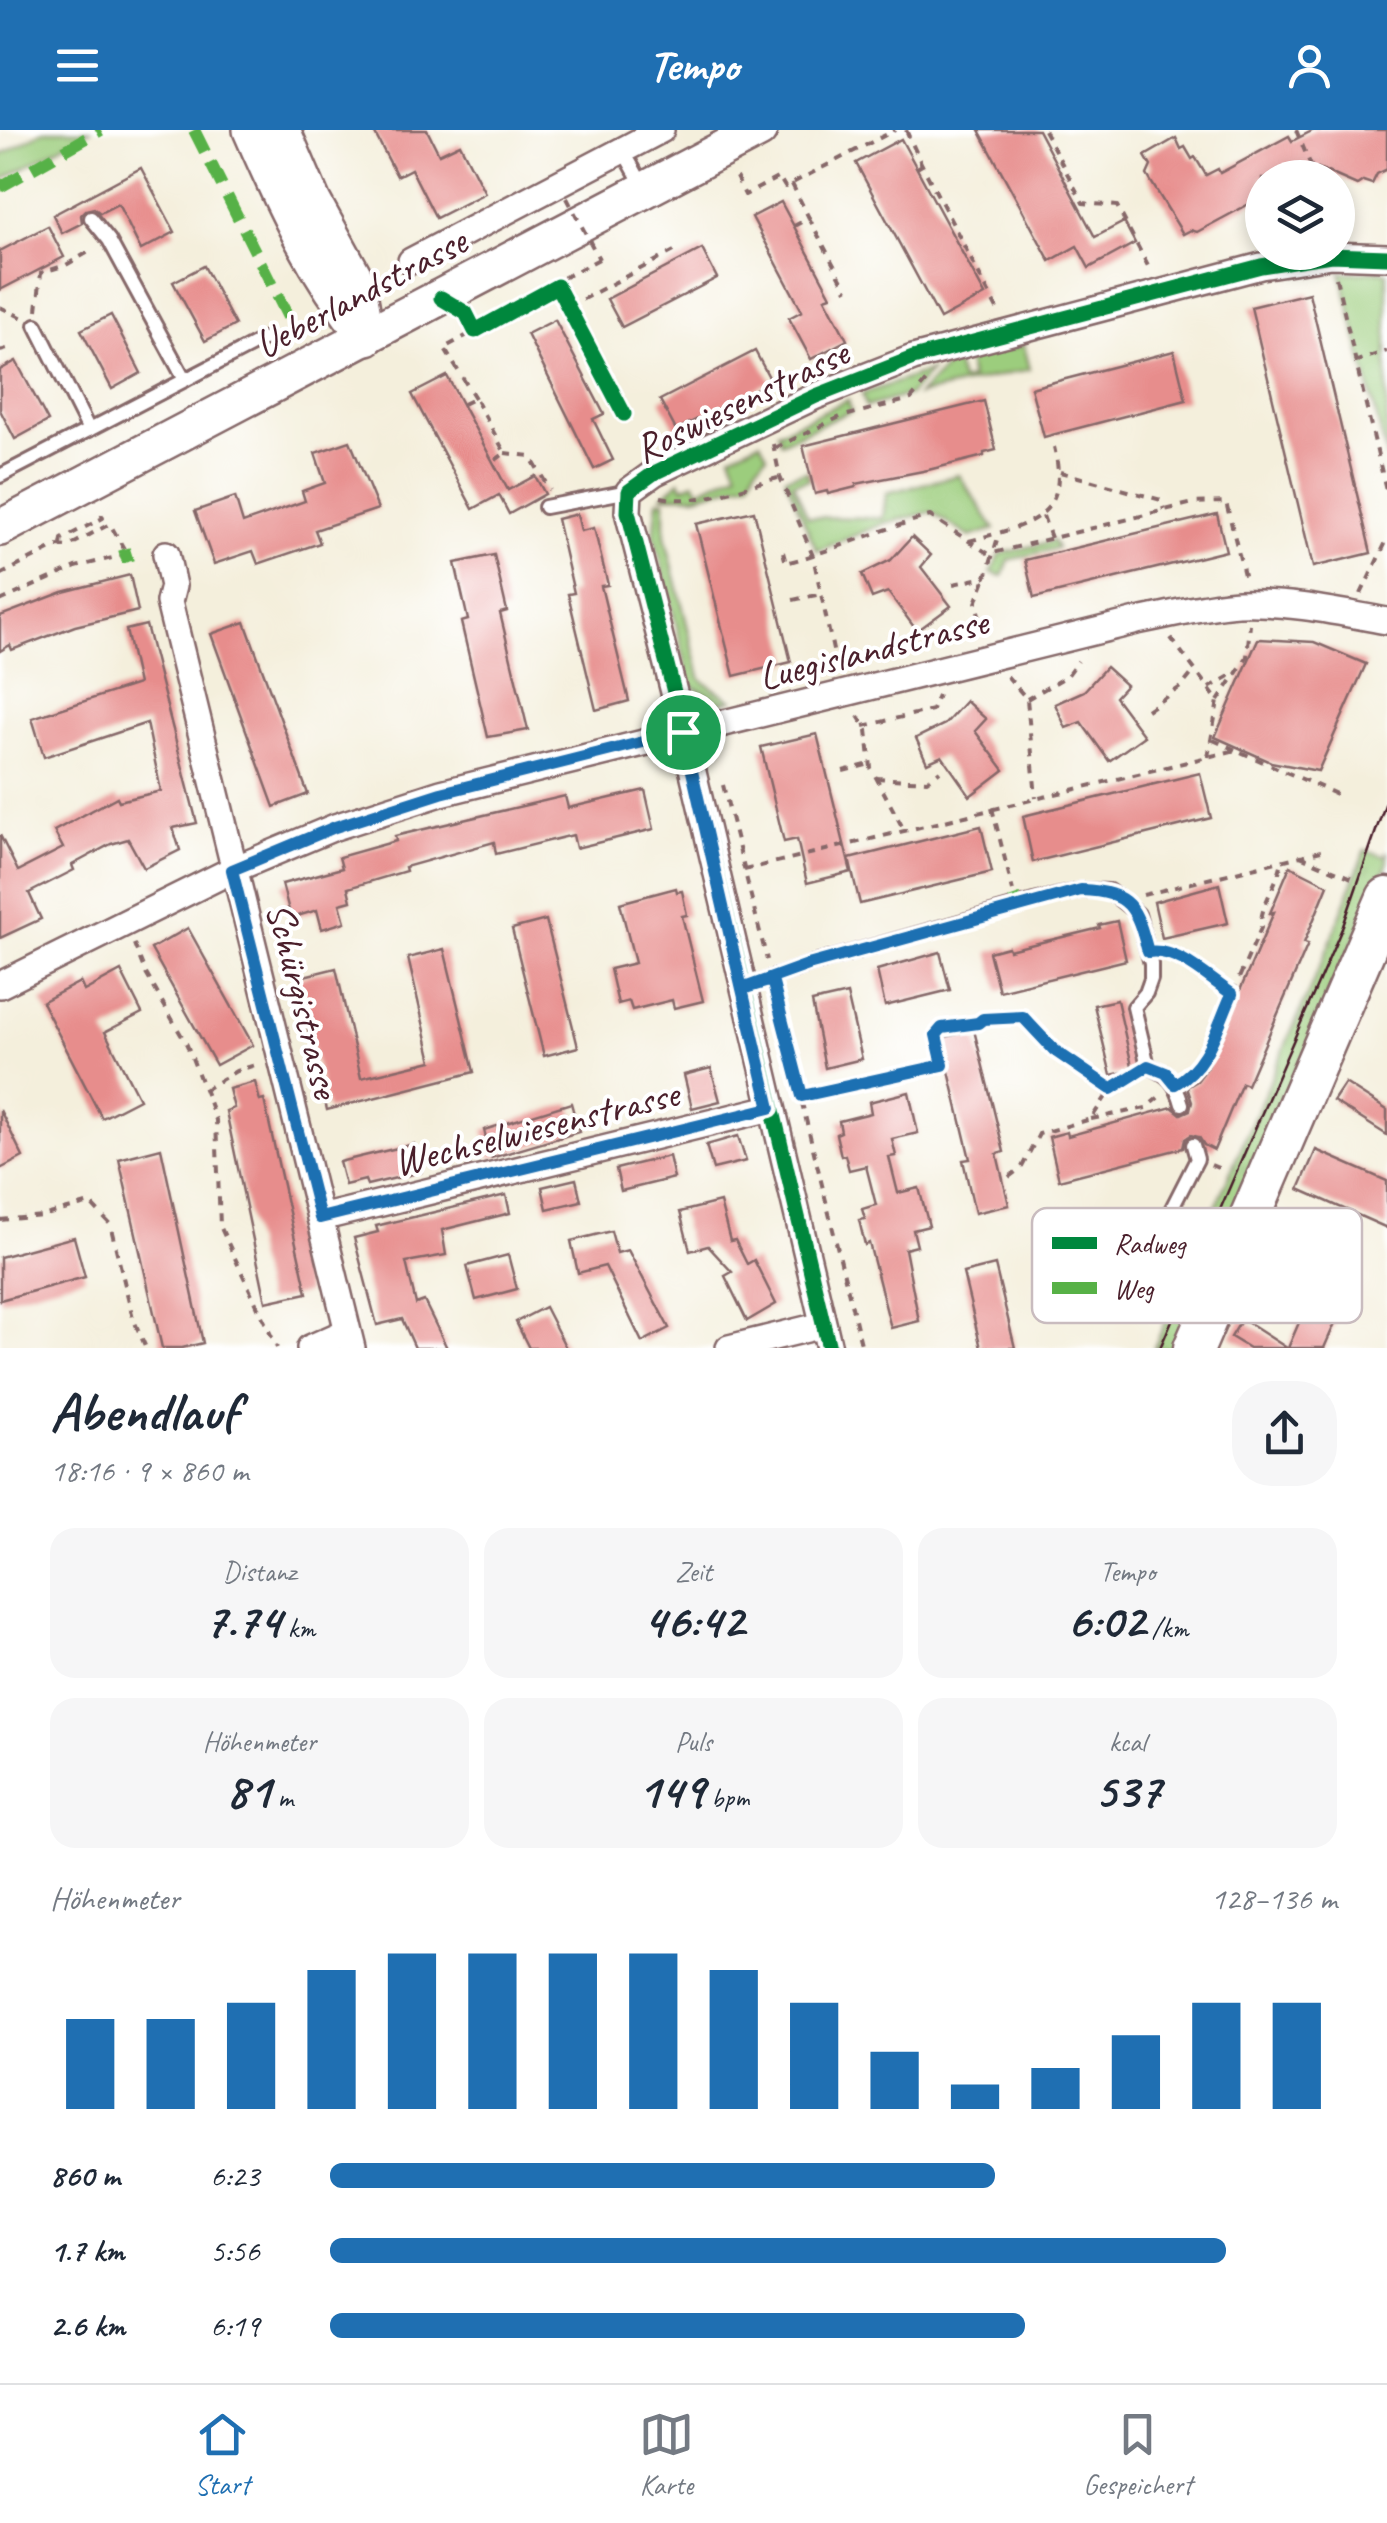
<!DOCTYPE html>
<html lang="de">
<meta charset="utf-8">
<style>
body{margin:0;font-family:Caveat,sans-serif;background:#f6f6f7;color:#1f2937;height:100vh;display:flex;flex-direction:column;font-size:38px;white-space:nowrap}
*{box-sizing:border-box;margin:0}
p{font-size:32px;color:#747a83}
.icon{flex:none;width:55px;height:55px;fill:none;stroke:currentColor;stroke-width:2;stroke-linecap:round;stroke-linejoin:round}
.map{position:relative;height:1218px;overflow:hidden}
.side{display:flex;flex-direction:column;background:#fff;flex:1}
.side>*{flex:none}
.fabs{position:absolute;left:1245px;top:30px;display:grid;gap:20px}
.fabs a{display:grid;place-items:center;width:110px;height:110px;border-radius:50%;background:#fff;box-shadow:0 5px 15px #0003;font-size:50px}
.pin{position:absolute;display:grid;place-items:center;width:85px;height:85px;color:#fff;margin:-42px;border:5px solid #fff;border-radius:50%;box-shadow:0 2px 10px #0007}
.round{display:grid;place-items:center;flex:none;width:105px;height:105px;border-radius:40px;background:#f6f6f7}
.headline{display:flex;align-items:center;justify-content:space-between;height:170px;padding:0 50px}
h1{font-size:55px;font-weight:800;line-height:75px}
.stats{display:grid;grid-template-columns:repeat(3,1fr);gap:15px;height:170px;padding:10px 50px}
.stats div{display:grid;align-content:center;border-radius:25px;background:#f6f6f7;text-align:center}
.stats b{font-size:50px;font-weight:800}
.stats small{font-size:28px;font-weight:400}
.stats p{font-size:28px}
.chart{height:280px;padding:20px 50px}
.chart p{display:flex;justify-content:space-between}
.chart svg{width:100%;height:180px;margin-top:10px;stroke:#1f6fb2;stroke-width:6}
ul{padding:0 50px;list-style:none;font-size:32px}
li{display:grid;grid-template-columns:160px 120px 1fr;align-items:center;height:75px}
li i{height:25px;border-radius:12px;background:#1f6fb2}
header{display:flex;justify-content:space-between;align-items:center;height:130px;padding:0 50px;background:#1f6fb2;color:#fff;font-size:45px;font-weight:800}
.menu{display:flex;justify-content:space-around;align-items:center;height:140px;border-top:2px solid #e0e1e3;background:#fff;font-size:28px;color:#747a83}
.menu a{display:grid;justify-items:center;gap:5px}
.menu .on{color:#1f6fb2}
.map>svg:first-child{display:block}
.grass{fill:url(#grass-tufts);stroke:#737654;stroke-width:2.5}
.green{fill:#9ccd7d;stroke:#737654;stroke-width:2.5}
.building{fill:#e78d8c}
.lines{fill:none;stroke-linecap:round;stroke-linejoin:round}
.lane-casing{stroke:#866869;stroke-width:18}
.street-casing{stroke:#866869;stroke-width:30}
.secondary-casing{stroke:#866869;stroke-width:40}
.primary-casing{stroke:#866869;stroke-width:45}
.path{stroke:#866869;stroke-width:4;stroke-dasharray:8 8;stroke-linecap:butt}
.lane{stroke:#fff;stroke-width:12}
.street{stroke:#fff;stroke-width:25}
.secondary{stroke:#fff;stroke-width:35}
.primary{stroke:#fff;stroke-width:40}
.tram{stroke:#4a1f2b;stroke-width:2.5}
.path-bridge{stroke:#866869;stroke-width:4;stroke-dasharray:8 8;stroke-linecap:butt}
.quiet{stroke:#57b146;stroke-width:12;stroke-dasharray:25 12;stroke-linecap:butt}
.cycleway-casing{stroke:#fff;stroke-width:21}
.cycleway{stroke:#00873e;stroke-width:15}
.route-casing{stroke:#fff;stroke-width:20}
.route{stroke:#1f6fb2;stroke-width:12}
.labels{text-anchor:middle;stroke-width:8;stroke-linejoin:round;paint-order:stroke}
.street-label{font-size:40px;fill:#4a1f2b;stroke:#fff}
.key{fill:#fff;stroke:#c9bcbf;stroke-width:2.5}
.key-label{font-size:28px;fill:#4a1f2b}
</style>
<header><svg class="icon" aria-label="menu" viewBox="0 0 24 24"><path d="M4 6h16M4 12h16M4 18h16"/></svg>Tempo<svg class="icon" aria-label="person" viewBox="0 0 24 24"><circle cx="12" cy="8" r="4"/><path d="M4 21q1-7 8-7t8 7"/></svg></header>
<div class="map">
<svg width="1387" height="1218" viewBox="0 0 1387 1218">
<defs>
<pattern id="grass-tufts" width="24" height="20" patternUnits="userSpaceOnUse" patternTransform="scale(2.5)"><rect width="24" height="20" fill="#9ccd7d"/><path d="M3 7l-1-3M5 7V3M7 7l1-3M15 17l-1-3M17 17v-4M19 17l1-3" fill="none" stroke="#88b06c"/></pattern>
</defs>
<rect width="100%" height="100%" fill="#fff"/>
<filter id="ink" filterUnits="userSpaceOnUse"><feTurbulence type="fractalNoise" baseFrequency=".01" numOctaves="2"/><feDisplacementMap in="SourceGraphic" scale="20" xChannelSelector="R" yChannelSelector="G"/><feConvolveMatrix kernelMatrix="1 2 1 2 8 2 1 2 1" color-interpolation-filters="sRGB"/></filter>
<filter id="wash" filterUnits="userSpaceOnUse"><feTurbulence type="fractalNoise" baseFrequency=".0048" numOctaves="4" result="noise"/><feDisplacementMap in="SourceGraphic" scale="40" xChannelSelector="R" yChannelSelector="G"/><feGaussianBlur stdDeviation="2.25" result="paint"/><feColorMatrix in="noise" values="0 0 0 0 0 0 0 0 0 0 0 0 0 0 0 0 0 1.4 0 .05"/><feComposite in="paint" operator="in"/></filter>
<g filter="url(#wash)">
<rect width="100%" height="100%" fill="#f4efdc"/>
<!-- grass -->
<g class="grass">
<polygon points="45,0 90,0 0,51 0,26"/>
<polygon points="1365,720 1385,726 1387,721 1387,735 1178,1218 1154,1218 1330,813"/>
</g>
<!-- green -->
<g class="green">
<polygon points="1381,141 1387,143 1387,329 1341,143"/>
<polygon points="1024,215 1030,239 918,265 947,236 956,234 961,251 971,249 967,230"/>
<polygon points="930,241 909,265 866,277 862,264"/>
<polygon points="848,270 851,281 781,312 778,302"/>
<polygon points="760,311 767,325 756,337 750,351 696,366 663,365 680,350 683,357 695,352 699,360 738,342 731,325"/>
<polygon points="807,341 809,349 793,353 808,387 883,388 886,363 959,345 995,399 970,407 931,382 885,393 817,421 785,347"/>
<polygon points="658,370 665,370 665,406 701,550 732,570 719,573 691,555 654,404"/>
<polygon points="1053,411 1057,418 1009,430 1003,446 991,443 1000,424"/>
</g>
<g id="blocks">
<!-- building -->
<g class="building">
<polygon points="373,0 427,0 439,24 460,14 485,63 436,88 411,39 397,46"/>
<polygon points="979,0 1038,0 1095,107 1124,92 1135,113 1089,138 1077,116 1050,131"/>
<polygon points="1314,0 1387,0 1387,39 1377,44 1372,54 1363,51 1357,55 1318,38 1301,48 1262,48 1262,67 1197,102 1191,100 1183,104 1147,45 1151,36 1145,26 1176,8 1181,19 1185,17 1192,29 1195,27 1206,45 1218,39 1220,43 1289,6 1292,11"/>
<polygon points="901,9 985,165 940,189 856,33"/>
<polygon points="141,38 175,102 141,120 118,74 100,83 94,78 86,80 81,85 82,93 62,103 53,85"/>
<polygon points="781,72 831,166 825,168 847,210 811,229 789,188 802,181 752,87"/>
<polygon points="48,96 64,127 0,160 0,121"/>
<polygon points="702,119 717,148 622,197 607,169"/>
<polygon points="204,136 235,195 205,211 173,152"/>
<polygon points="1309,163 1371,423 1313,437 1251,177"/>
<polygon points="111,185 141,243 112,259 81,200"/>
<polygon points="555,190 604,284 593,289 613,330 594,339 527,204"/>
<polygon points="755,221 771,251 676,300 660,270"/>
<polygon points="1174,221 1186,270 1044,307 1031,258"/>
<polygon points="16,231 48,291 15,309 0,280 0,240"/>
<polygon points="447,246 508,360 535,346 545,364 509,384 499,365 473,379 412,264"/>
<polygon points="984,271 996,320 984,323 984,326 928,340 856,354 856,357 828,364 827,361 815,364 803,316"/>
<polygon points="350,311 378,379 315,400 320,413 258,434 253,421 214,434 195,381 235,367 243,393 305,371 302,361 325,353 315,323"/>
<polygon points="754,381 791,532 734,546 696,394"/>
<polygon points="577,384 581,401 594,398 608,455 601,456 629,571 596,580 568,464 574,463 557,389"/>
<polygon points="1217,384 1226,421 1034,468 1025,430"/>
<polygon points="912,407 931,425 921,437 951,476 917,501 888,462 872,468 862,444 891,430"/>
<polygon points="494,425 507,481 500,483 528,600 488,607 461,492 468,490 455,433"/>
<polygon points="130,445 138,481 75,496 12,520 10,515 0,521 0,486 63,462"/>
<polygon points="245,492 308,664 274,677 211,504"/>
<polygon points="146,495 197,693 173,698 180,720 144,738 128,709 111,714 72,735 74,740 29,763 41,789 0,808 0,705 18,741 63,718 54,701 117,667 119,671 161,661 147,593 44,627 32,588 138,554 126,500"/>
<polygon points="1258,509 1314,512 1366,534 1318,641 1271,632 1215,607"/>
<polygon points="1106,537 1126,555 1115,567 1144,606 1109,631 1081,592 1066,598 1055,574 1084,561"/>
<polygon points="966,571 986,589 975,601 1004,640 970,666 942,626 927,633 916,608 945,594"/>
<polygon points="817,604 851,742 807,753 797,709 784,712 761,617"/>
<polygon points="1200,643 1211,688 1033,732 1023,686"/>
<polygon points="645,660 654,699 576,718 573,705 496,724 494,712 405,737 406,741 348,758 351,771 340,774 345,792 322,799 317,780 291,788 282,754 342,738 339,727 396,711 395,706 565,666 568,678"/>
<polygon points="981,696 992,742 860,774 849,729"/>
<polygon points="1290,736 1328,755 1304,813 1308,814 1247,955 1242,953 1214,1020 1204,1015 1199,1007 1191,1005 1185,1009 1183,1018 1059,1050 1049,1007 1067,1002 1068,1006 1172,977 1181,984 1190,980 1192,972 1187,957 1197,951 1206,939 1274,782 1270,783"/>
<polygon points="1219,754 1228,793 1162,808 1154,772"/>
<polygon points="676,758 677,762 682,761 687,785 682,786 703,871 674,878 672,870 632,880 629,871 618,874 610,839 635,833 620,773"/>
<polygon points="546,790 578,917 544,926 512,799"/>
<polygon points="1117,791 1126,830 999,861 989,822 1008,817 1009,820 1100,798 1099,795"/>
<polygon points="188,798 253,915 216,935 151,819"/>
<polygon points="444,819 474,942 327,980 296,848 336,838 361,948 432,931 408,828"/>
<polygon points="940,822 950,860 885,876 877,840"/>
<polygon points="121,841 142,883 105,902 139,969 102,988 42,872 80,852 84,861"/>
<polygon points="847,864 862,929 825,938 812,872"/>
<polygon points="1117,870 1133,940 1111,945 1094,875"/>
<polygon points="974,900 1004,1022 997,1024 1009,1075 975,1083 963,1030 970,1029 941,908"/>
<polygon points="711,938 720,971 692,978 684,945"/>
<polygon points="255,952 260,971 264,970 307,1163 266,1172 226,981 234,978 229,959"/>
<polygon points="1345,953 1387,980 1387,1005 1333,971"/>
<polygon points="909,962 918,1003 892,1009 896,1026 889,1027 898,1063 919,1058 929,1096 913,1100 917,1116 905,1119 919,1191 891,1198 869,1113 865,1115 859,1090 865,1089 862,1079 876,1075 866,1036 849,1040 845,1025 841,1026 836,1004 841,1002 839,991 871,983 869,972"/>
<polygon points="571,973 579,1002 491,1028 484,1000"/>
<polygon points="0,980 23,1027 0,1039"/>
<polygon points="738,1006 746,1031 713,1039 706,1015"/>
<polygon points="414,1014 421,1042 367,1055 365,1050 345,1055 339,1032"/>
<polygon points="161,1018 203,1213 182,1218 162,1218 119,1029"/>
<polygon points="1316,1020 1387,1051 1387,1098 1299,1059"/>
<polygon points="669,1026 674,1048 621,1061 616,1039"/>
<polygon points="576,1049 581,1071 547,1079 542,1057"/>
<polygon points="506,1065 510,1083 442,1100 446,1125 406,1132 416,1174 424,1171 447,1218 415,1218 402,1189 377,1195 354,1108 378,1102 376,1096"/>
<polygon points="720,1072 730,1111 735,1110 747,1134 754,1130 776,1174 747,1191 725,1146 732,1142 708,1116 690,1121 680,1082"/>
<polygon points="611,1101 617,1123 628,1120 669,1198 642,1212 605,1136 578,1143 571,1111"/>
<polygon points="74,1107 85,1147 0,1170 0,1127"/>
<polygon points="508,1125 517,1159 476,1170 467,1136"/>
<polygon points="1326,1130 1357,1143 1324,1218 1288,1218"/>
<polygon points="995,1135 1015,1218 981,1218 963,1143"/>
<polygon points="545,1177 566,1218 529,1218 516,1192"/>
<polygon points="1242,1189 1287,1218 1249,1218 1231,1207"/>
</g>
</g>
</g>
<g filter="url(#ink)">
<use href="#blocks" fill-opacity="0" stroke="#866869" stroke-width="2.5"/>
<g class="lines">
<!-- lane casing -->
<g class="lane-casing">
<g id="lane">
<polyline points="623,20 644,58"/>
<polyline points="91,88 109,110 185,250"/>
<polyline points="36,195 89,300"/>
<polyline points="0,346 266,208"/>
<polyline points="545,377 629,361"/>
<path d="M 742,859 L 808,835 L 1034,771 L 1081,760 L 1109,761 L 1138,784 L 1151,834 L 1151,849 L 1146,863 L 1134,877 L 1148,936 C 1169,944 1176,953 1182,974"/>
<polyline points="1169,1084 1197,1029 1193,1015"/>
</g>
</g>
<!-- street casing -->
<g class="street-casing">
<g id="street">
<polyline points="411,131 661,0"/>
<polyline points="166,424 173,456 169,472 352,1218"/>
<path d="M 0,855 L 232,740 L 335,697 L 441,663 L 1137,491 C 1170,485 1204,475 1238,473 C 1288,471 1338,482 1387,491"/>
<polyline points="320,1088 771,978"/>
<polyline points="310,1218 346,1202"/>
<polyline points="729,1218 823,1195"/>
<polyline points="829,1218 675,566 628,382 629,361 654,343 816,266 913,228 1261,136 1331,125 1387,127"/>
</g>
</g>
<!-- secondary casing -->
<g class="secondary-casing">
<g id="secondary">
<path d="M 251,0 C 284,76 314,141 367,207"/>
<polyline points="282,0 313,72 357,152 366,201"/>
<polyline points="0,398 759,0"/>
</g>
</g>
<!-- primary casing -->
<g class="primary-casing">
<polyline id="primary" points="1194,1218 1387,768"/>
</g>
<!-- path -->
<g class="path">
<polyline points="906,0 922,35"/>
<polyline points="1044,0 1083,73 1117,76 1150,140"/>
<polyline points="1296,0 1316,48"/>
<polyline points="917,38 922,35 997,179"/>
<polyline points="736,47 745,65 779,47 785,57 895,0"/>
<polyline points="792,54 809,88"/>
<polyline points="794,96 809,88 847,160"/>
<polyline points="599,129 561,149 557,156 624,284"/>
<polyline points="1336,148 1387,364"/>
<polyline points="0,177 23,188"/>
<polyline points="568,177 676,120"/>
<polyline points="37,180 41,143 66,135 94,119"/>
<polyline points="288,187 291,212"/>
<polyline points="0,221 7,219"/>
<polyline points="1354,232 1387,221"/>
<polyline points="475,268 444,218 475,201"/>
<polyline points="463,274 475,268 505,323 493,332"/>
<polyline points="773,314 780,347 813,426 837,539"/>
<polyline points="775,318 840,287 911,269 927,250"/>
<polyline points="505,323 530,326 550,360"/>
<polyline points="1060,342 1161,370 1164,380"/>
<path d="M 661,367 C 702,376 739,357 778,348"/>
<polyline points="1043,386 1051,408"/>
<path d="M 969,411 C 1026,395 1072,390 1054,317"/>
<polyline points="61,415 62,409 103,388 100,381"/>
<path d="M 783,422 L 786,433 C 835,420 881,399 930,386 L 989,424 L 1193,373 L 1226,372 L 1245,449"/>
<polyline points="0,445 57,416 67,417 110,394 124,419"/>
<polyline points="953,454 986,447 999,404"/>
<polyline points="1361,464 1387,410"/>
<polyline points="793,470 821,464"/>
<polyline points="0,471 76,437 120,426"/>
<polyline points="984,504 976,473 986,447"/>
<polyline points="1171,508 1218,571 1208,627"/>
<polyline points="1007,546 1027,569 1036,668"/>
<polyline points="1209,558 1235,543"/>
<polyline points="1027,569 1067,546 1078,531"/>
<polyline points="1218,571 1247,527 1250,494"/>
<polyline points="1147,580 1182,556 1195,540"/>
<polyline points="858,586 867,600 871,638 904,700"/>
<polyline points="864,596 932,580 938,565"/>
<polyline points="1213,610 1236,620"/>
<polyline points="843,641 870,634"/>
<polyline points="876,648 927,651 940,641"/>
<polyline points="723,655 767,830"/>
<polyline points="992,678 1013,761"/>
<polyline points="1300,726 1352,748"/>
<polyline points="744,740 1236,620 1343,667"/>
<polyline points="1143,765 1321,721"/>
<polyline points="134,814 145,842 187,915 216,990 220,1096 277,1218"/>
<polyline points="1167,823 1230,863"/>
<polyline points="775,863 862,1218"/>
<path d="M 1188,946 L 1202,932 L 1261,798 C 1259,775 1279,753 1282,730"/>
<polyline points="204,960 236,941 258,934"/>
<polyline points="802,966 943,935 937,905 942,898 978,893 983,889 1023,887 1054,920 1111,959 1132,946"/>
<polyline points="1091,989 1146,978 1160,966"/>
<polyline points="1211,1035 1225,1041"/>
<polyline points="1009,1047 1022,1037 1039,1004 1091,989 1111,959"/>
<polyline points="0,1090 42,1086 90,1073 110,1094 133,1188 146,1218"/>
<polyline points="1171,1102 1193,1114"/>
<polyline points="1040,1118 1154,1088"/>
</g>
<!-- lane -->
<use href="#lane" class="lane"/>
<!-- street -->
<use href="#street" class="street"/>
<!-- secondary -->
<use href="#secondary" class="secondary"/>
<!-- primary -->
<use href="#primary" class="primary"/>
<!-- tram -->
<polyline class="tram" points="1160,1218 1343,796 1387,669"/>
<!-- path-bridge -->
<polyline class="path-bridge" points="567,68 599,129"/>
<!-- quiet -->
<g class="quiet">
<polyline points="194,0 288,187"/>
<polyline points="0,57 101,0"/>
<polyline points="124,419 128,432"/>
<polyline points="1014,766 1018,777"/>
</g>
<!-- cycleway casing -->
<g class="cycleway-casing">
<g id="cycleway">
<polyline points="441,168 466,183 475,201 557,156 624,284"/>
<polyline points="829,1218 675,566 628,382 629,361 654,343 816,266 913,228 1261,136 1331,125 1387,127"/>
</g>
</g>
<!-- cycleway -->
<use href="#cycleway" class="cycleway"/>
</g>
</g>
<g class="lines" filter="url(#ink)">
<!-- route casing -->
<g class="route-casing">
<path id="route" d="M 683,602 L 441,663 L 335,697 L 232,740 L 320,1088 L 770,978 L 742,859 L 808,835 L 1081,760 C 1131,762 1136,777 1148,822 C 1177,817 1208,848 1232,864 C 1217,897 1208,936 1175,954 L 1166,943 L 1148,936 L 1111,959 L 1054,920 L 1023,887 L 983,889 L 978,893 L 942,898 L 936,905 L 943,935 L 802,966 L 772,850 L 742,859 L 683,602"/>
</g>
<!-- route -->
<use href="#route" class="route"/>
</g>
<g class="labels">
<!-- street labels -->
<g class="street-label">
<text transform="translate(360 162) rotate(-28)" y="14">Ueberlandstrasse</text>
<text transform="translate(741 270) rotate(-26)" y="14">Roswiesenstrasse</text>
<text transform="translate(873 518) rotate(-14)" y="14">Luegislandstrasse</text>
<text transform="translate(304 870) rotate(76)" y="14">Schürgistrasse</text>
<text transform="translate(536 997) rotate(-14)" y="14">Wechselwiesenstrasse</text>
</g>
</g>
<!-- legend -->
<rect x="1032" y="1078" width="330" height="115" rx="15" class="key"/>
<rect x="1052" y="1107" width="45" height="12" fill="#00873e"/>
<rect x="1052" y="1152" width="45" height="12" fill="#57b146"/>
<g class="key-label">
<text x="1114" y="1123">Radweg</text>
<text x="1114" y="1168">Weg</text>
</g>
</svg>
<div class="fabs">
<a><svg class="icon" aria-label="layers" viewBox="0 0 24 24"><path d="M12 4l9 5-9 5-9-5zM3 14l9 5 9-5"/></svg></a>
</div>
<div class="pin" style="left:683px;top:602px;background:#1e9e55"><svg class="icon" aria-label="arrive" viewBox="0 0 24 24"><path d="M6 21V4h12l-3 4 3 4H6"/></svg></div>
</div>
<section class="side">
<div class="headline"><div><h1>Abendlauf</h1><p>18:16 · 9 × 860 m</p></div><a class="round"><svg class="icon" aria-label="share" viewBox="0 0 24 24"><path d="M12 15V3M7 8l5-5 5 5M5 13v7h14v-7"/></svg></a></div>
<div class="stats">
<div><p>Distanz</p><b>7.74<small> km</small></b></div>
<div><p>Zeit</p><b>46:42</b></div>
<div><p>Tempo</p><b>6:02<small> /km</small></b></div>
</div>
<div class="stats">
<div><p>Höhenmeter</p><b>81<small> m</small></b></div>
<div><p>Puls</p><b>149<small> bpm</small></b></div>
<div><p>kcal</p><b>537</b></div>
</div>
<div class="chart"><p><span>Höhenmeter</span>128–136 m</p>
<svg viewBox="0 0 160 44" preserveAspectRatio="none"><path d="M5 44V22M15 44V22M25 44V18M35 44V10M45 44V6M55 44V6M65 44V6M75 44V6M85 44V10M95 44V18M105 44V30M115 44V38M125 44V34M135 44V26M145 44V18M155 44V18"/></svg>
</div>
<ul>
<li><b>860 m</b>6:23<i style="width:66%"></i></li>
<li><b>1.7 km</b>5:56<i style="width:89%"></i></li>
<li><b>2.6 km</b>6:19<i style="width:69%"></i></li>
</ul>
</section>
<nav class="menu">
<a class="on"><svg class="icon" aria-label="home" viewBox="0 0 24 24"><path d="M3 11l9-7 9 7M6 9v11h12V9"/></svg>Start</a>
<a><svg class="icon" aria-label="map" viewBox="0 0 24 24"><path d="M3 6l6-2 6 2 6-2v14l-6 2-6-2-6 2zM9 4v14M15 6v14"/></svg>Karte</a>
<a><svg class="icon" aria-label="saved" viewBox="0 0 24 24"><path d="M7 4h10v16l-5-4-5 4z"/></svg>Gespeichert</a>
</nav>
